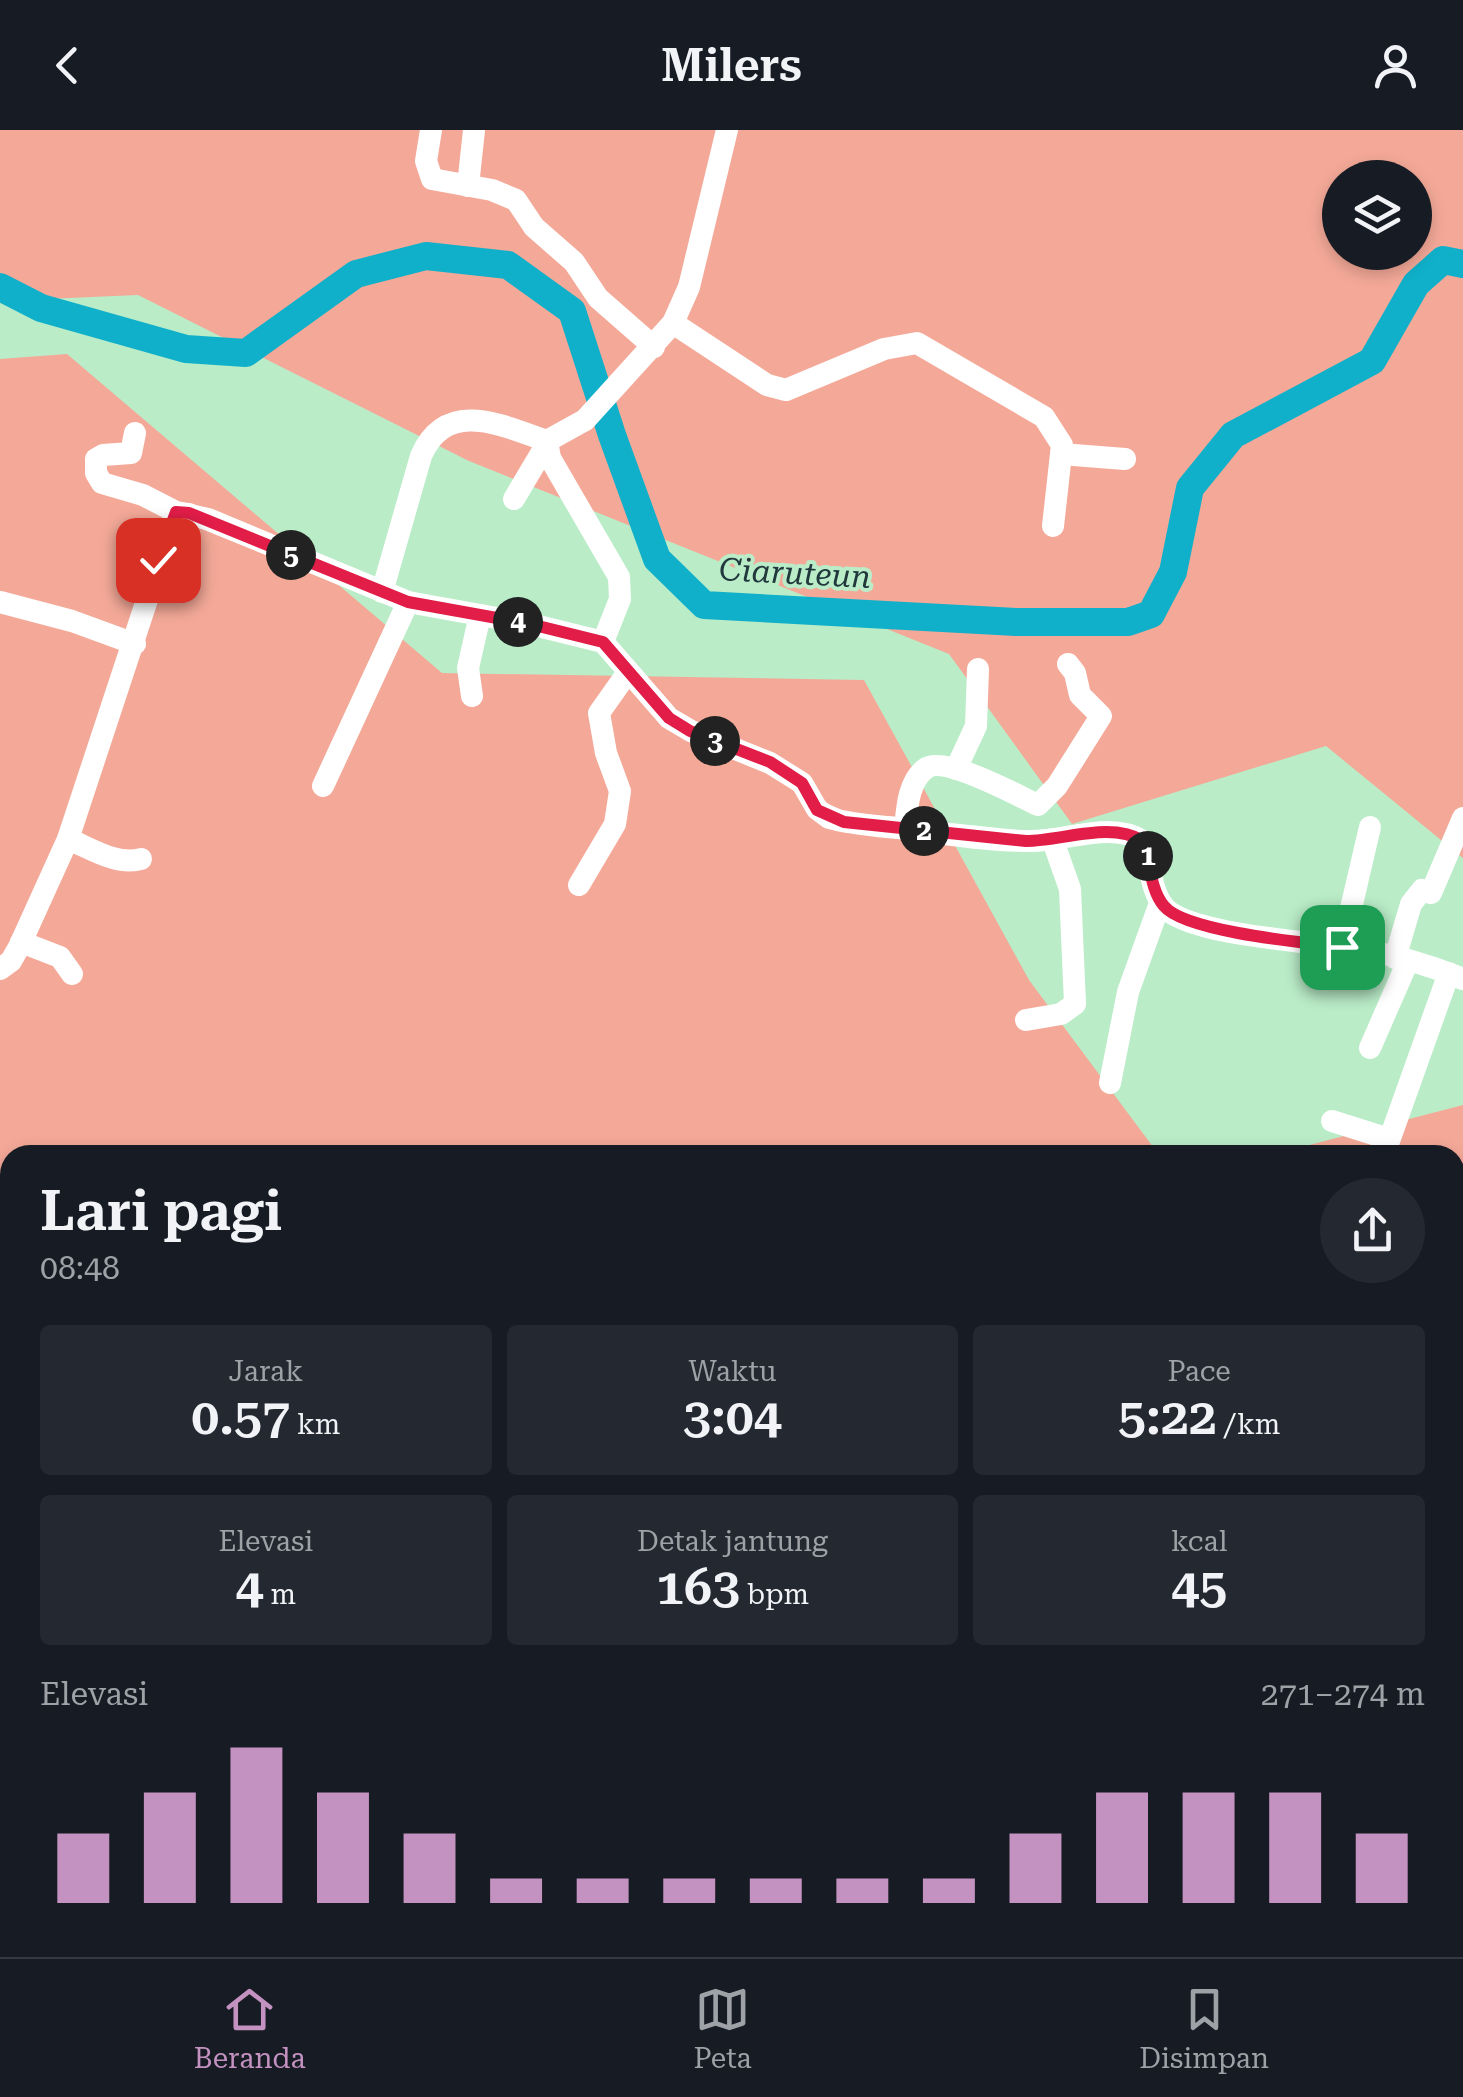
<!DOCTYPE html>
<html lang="id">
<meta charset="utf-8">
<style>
body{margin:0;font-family:"Roboto Serif",serif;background:#242831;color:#f1f3f6;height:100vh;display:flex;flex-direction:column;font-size:38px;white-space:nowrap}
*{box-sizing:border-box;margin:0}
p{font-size:32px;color:#9ea1a6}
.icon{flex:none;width:55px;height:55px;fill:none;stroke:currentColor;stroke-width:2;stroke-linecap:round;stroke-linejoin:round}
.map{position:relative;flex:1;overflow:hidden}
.sheet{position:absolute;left:0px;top:1015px;width:1465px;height:812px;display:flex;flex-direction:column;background:#171b24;border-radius:30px 30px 0 0;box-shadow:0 5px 15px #0003}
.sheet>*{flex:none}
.controls{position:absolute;left:1322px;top:30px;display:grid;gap:20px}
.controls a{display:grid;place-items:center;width:110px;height:110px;border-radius:50%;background:#171b24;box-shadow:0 5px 15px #0003;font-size:50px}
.pin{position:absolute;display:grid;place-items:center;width:85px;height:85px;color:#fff;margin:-42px;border-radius:20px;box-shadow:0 5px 15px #0006}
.km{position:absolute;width:50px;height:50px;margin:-25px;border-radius:50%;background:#222;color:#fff;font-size:28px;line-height:50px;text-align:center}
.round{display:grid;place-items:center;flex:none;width:105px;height:105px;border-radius:52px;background:#242831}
.summary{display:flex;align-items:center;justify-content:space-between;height:170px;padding:0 40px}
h1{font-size:55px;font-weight:600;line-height:75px}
.figures{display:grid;grid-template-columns:repeat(3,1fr);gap:15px;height:170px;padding:10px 40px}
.figures div{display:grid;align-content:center;border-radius:10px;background:#242831;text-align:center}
.figures b{font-size:50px;font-weight:600}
.figures small{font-size:28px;font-weight:400}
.figures p{font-size:28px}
.chart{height:280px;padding:20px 40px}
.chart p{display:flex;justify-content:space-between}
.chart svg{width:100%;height:180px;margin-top:10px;stroke:#c492c0;stroke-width:6}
header{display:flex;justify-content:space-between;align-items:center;height:130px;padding:0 40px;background:#171b24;font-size:45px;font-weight:600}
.tab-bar{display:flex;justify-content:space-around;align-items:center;height:140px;border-top:2px solid #363941;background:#171b24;font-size:28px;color:#9ea1a6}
.tab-bar a{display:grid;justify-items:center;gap:5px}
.tab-bar .current{color:#c492c0}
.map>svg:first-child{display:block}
.green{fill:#f4a998;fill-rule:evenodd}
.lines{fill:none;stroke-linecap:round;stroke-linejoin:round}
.river{stroke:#10b0ca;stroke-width:28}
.minor{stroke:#fff;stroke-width:22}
.route-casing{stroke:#fff;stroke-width:20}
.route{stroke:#e11d48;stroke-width:12}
.labels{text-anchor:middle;stroke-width:8;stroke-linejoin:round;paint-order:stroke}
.water-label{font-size:32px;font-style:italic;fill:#21383d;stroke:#baecc8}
</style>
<header><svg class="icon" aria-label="back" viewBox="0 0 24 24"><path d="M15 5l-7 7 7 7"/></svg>Milers<svg class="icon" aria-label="person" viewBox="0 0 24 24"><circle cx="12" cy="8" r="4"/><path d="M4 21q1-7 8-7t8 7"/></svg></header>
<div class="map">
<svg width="1463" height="1827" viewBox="0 0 1463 1827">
<rect width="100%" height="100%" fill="#baecc8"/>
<!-- green -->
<g class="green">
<path d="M 0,0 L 1463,0 L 1463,728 L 1326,616 L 1072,694 L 949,524 L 469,331 L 138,165 L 0,171 ZM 1340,48 L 1415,48 L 1415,122 L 1340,122 Z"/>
<polygon points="67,224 442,543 864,550 1029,850 1159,1025 10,1025 10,1224 0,1217 0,229"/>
<polygon points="1463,975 1463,1827 733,1827 724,1818 1455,1818 1455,1025 1271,1025"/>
<polygon points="10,1324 10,1818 608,1818 618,1827 0,1827 0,1325"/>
</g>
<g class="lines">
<!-- river -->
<polyline class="river" points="0,157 41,178 186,219 246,223 356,144 426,126 508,135 572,181 612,305 657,429 704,475 1016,492 1128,492 1151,484 1173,442 1190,358 1233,305 1372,231 1416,154 1443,130 1463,134"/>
<!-- minor -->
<g class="minor">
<polyline points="431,0 426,31 432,49 492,60 516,70 534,97 574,132 598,168 654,217"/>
<polyline points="468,56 474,0"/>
<polyline points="673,193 767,255 786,260 884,219 917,213 1044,287 1062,315 1053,396"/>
<polyline points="135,303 131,323 103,325 96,329 96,343 102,353 143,365 176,382"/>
<polyline points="1061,324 1125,329"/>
<polyline points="514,369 546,315"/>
<path d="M 382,462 L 421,326 C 446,268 501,295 547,311"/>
<polyline points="0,472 72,491 135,514"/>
<polyline points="603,512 620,469 619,447 550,328 547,311 585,290 673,193 689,157 727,0"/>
<polyline points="472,566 468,538 480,485"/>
<polyline points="956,639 976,596 978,539"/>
<polyline points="323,656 408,472"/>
<path d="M 905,699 C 907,679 908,652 925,639 C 943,624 1018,666 1038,675 L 1057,656 L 1101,586 L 1080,565 L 1075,543 L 1068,534"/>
<path d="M 68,709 C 90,718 117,736 141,729"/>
<polyline points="579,755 615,694 620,661 606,623 599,583 628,542"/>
<polyline points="21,812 60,827 72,844"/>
<polyline points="1342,817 1370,697"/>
<polyline points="1395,828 1411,774 1422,760 1431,763 1463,688"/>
<path d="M 0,839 L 11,831 L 19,817 L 68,709 L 176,382 L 208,389 L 408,472 L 530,494 L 603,512 L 669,588 L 691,601 L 770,633 L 802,653 L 817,679 L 829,688 C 854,695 880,696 906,699 C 947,704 988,711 1029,711 C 1066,712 1110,690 1143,711 C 1150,731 1150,760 1164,777 C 1189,806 1318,812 1359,819 C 1394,825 1430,835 1463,849"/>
<polyline points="1026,890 1061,884 1075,874 1070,759 1053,711"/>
<polyline points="1370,918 1408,831"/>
<polyline points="1110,953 1128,862 1160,773"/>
<polyline points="1332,991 1389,1009"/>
<polyline points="1384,1025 1449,843"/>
<polyline points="1455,1524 1463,1525"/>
<polyline points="1463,1610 1458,1658 1463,1677"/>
<polyline points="0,1622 10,1623"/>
<polyline points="503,1818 561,1827"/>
<polyline points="733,1818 739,1827"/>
<polyline points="1128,1818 1134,1827"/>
<polyline points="1431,1818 1437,1827"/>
<polyline points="440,1827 443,1818"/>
<polyline points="1031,1827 1046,1818"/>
<polyline points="1168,1827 1183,1818"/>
<polyline points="1307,1827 1323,1818"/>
<polyline points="1452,1827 1463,1818"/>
</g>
</g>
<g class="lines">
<!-- route casing -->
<g class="route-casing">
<path id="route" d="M 158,430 L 176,382 L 189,383 L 408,472 L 530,494 L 603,512 L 669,588 L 690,601 L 770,632 L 802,653 L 817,680 L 844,692 L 1026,711 C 1063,711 1110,691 1143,711 C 1150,731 1150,760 1164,776 C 1185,802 1307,813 1342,817"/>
</g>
<!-- route -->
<use href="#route" class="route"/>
</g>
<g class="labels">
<!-- water labels -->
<g class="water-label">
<text transform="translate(795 443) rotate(3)" y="11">Ciaruteun</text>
</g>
</g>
</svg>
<div class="controls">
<a><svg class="icon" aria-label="layers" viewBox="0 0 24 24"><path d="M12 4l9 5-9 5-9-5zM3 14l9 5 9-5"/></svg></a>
</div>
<div class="pin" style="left:1342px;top:817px;background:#1e9e55"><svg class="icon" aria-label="arrive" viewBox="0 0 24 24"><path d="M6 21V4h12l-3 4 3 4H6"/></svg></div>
<div class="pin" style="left:158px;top:430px;background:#d93025"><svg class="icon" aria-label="check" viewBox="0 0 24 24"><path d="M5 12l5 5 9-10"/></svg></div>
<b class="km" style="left:1148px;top:726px">1</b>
<b class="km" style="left:924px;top:701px">2</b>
<b class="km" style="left:715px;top:611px">3</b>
<b class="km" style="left:518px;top:492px">4</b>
<b class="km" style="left:291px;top:425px">5</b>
<section class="sheet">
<div class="summary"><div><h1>Lari pagi</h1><p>08:48</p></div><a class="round"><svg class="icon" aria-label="share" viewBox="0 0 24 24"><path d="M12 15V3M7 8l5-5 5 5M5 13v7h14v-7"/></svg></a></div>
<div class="figures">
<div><p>Jarak</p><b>0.57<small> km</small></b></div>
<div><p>Waktu</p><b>3:04</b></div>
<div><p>Pace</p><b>5:22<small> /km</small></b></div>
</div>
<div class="figures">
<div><p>Elevasi</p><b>4<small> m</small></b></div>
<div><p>Detak jantung</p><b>163<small> bpm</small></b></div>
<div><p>kcal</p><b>45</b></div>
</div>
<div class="chart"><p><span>Elevasi</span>271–274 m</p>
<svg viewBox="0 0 160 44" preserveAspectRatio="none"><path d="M5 44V27M15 44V17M25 44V6M35 44V17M45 44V27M55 44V38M65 44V38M75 44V38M85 44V38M95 44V38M105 44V38M115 44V27M125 44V17M135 44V17M145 44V17M155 44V27"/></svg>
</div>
</section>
</div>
<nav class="tab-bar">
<a class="current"><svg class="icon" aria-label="home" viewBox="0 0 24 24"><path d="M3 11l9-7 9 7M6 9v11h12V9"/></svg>Beranda</a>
<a><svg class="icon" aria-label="map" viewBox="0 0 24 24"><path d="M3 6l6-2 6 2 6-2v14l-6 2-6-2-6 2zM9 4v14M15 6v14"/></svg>Peta</a>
<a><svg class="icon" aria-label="saved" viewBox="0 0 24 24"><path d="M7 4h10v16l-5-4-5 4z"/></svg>Disimpan</a>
</nav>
